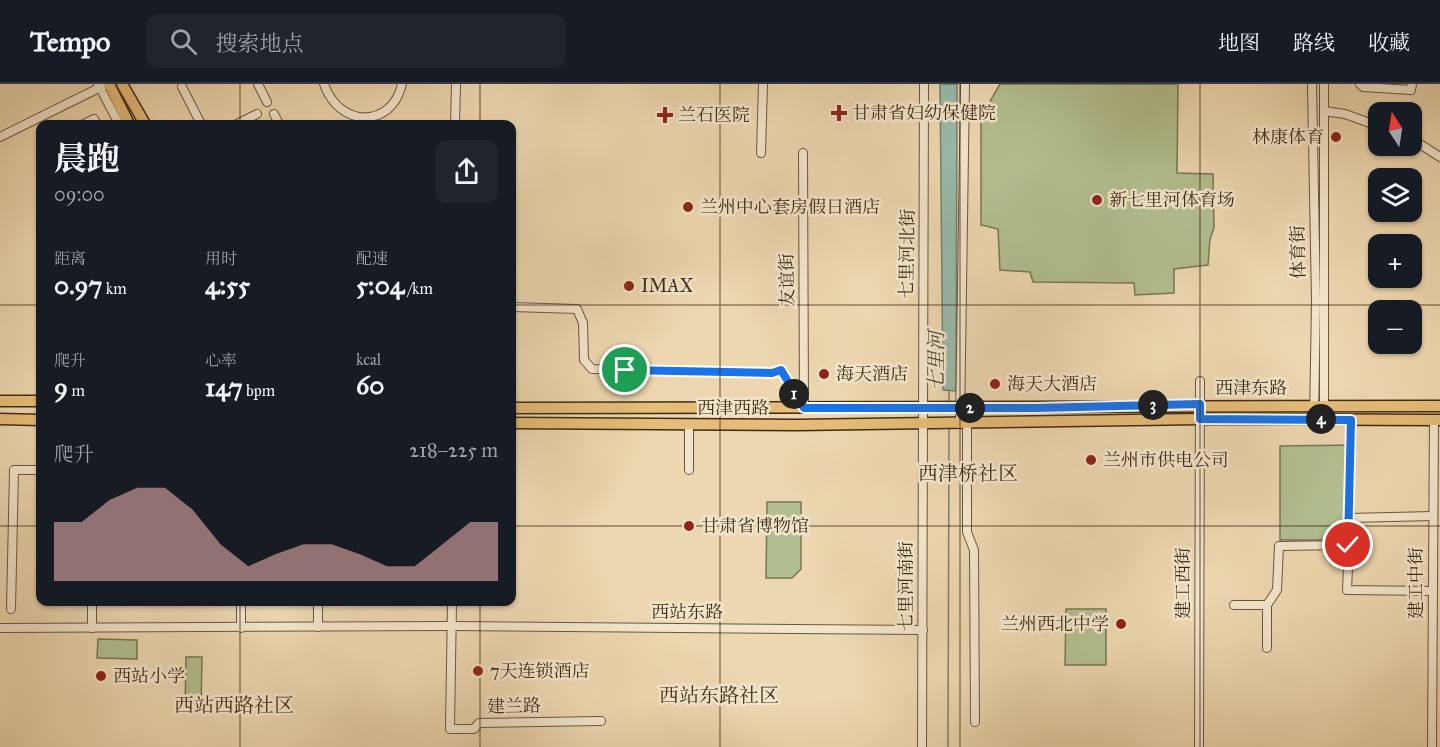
<!DOCTYPE html>
<html lang="zh">
<meta charset="utf-8">
<style>
body{margin:0;font-family:"IM FELL Great Primer","Noto Serif SC",serif;background:#20242c;color:#f1f3f6;height:100vh;display:flex;flex-direction:column;font-size:22px;white-space:nowrap}
*{box-sizing:border-box;margin:0}
p{font-size:20px;color:#9ea1a6}
.icon{flex:none;width:33px;height:33px;fill:none;stroke:currentColor;stroke-width:2;stroke-linecap:round;stroke-linejoin:round}
.map{position:relative;flex:1;overflow:hidden}
.panel{position:absolute;left:36px;top:36px;width:480px;height:486px;display:flex;flex-direction:column;background:#171b24;border-radius:12px;box-shadow:0 2px 4px #0004}
.panel>*{flex:none}
.needle{width:39px;rotate:348deg}
.controls{position:absolute;left:1368px;top:18px;display:grid;gap:12px}
.controls a{display:grid;place-items:center;width:54px;height:54px;border-radius:12px;background:#171b24;box-shadow:0 2px 4px #0004;font-size:30px}
.pin{position:absolute;display:grid;place-items:center;width:51px;height:51px;color:#fff;margin:-26px;border:3px solid #fff;border-radius:50%;box-shadow:0 2px 6px #0007}
.km{position:absolute;width:30px;height:30px;margin:-15px;border-radius:50%;background:#222;color:#fff;font-size:16px;line-height:30px;text-align:center}
.round{display:grid;place-items:center;flex:none;width:63px;height:63px;border-radius:12px;background:#20242c}
.head{display:flex;align-items:center;justify-content:space-between;height:102px;padding:0 18px}
h1{font-size:33px;font-weight:700;line-height:45px}
.figures{display:grid;grid-template-columns:repeat(3,1fr);gap:9px;height:102px;padding:6px 18px}
.figures div{display:grid;align-content:center}
.figures b{font-size:26px;font-weight:700}
.figures small{font-size:16px;font-weight:400}
.figures p{font-size:16px}
.chart{height:168px;padding:12px 18px}
.chart p{display:flex;justify-content:space-between}
.chart svg{width:100%;height:108px;margin-top:6px;fill:#c59692;opacity:.7}
header{display:flex;align-items:center;gap:36px;box-sizing:border-box;height:84px;padding:0 30px;background:#171b24;border-bottom:2px solid #363941}
header strong{font-size:28px}
nav{display:flex;gap:33px;margin-inline-start:auto;font-size:21px}
.search{width:420px;height:54px;background:#20242c;display:flex;align-items:center;gap:15px;box-sizing:border-box;padding:0 21px;border-radius:12px;color:#9ea1a6;font-size:22px}
.map>svg:first-child{display:block}
.green{fill:#b2bf90;stroke:#787654;stroke-width:1.5}
.water{fill:#99baab;stroke:#758170;stroke-width:1.5}
.lines{fill:none;stroke-linecap:round;stroke-linejoin:round}
.stream{stroke:#758170;stroke-width:1.5}
.minor-casing{stroke:#6a573d;stroke-width:10}
.major-casing{stroke:#3f2c17;stroke-width:13}
.minor{stroke:#f3e5cc;stroke-width:8}
.major{stroke:#e6bc78;stroke-width:10}
.route-casing{stroke:#fff;stroke-width:12}
.route{stroke:#1a73e8;stroke-width:8}
.grid{fill:none;stroke:#3f2c17;stroke-width:1.5;stroke-opacity:0.55}
.poi-dot{fill:#8f2418;stroke:#f3e5cc;stroke-width:2}
.labels{text-anchor:middle;stroke-width:5;stroke-linejoin:round;paint-order:stroke}
.poi-label{font-size:18px;fill:#3f2c17;stroke:#f3e5cc;text-anchor:start}
.street-label{font-size:18px;fill:#3f2c17;stroke:#f3e5cc}
.water-label{font-size:20px;font-style:italic;fill:#514835;stroke:#f3e5cc}
.neighbourhood-label{font-size:20px;fill:#3f2c17;stroke:#f3e5cc}
</style>
<header>
<strong>Tempo</strong>
<div class="search"><svg class="icon" aria-label="search" viewBox="0 0 24 24"><circle cx="10" cy="10" r="6"/><path d="M15 15l6 6"/></svg>搜索地点</div>
<nav><a>地图</a><a>路线</a><a>收藏</a></nav>
</header>
<div class="map">
<svg width="1440" height="663" viewBox="0 0 1440 663">
<rect width="100%" height="100%" fill="#edd7b0"/>
<filter id="stains"><feTurbulence type="fractalNoise" baseFrequency=".00333" numOctaves="4"/><feColorMatrix values="0 0 0 0 .2 0 0 0 0 .09 0 0 0 0 .02 0 0 0 .5 -.17"/></filter>
<radialGradient id="worn" r=".72"><stop offset=".6" stop-color="#630" stop-opacity="0"/><stop offset="1" stop-color="#630" stop-opacity=".3"/></radialGradient>
<!-- green -->
<g class="green">
<polygon points="1000,0 1178,0 1177,89 1213,90 1214,144 1210,155 1208,181 1174,185 1174,209 1135,211 1134,199 1033,198 1030,188 1000,186 998,145 981,141 981,33"/>
<polygon points="1351,361 1351,456 1280,456 1280,362"/>
<polygon points="767,418 801,418 801,485 792,494 766,494"/>
<polygon points="1066,525 1106,525 1106,581 1065,581"/>
<polygon points="98,555 137,556 137,575 97,574"/>
<polygon points="186,573 202,573 201,625 185,625"/>
</g>
<!-- water -->
<polygon class="water" points="940,0 957,0 956,307 943,306"/>
<g class="lines">
<!-- stream -->
<g class="stream">
<polyline points="949,317 949,307"/>
<polyline points="948,663 949,343"/>
</g>
<!-- minor casing -->
<g class="minor-casing">
<g id="minor">
<polyline points="98,0 119,40"/>
<polyline points="258,0 267,18"/>
<path d="M 324,0 C 339,44 392,45 402,0"/>
<polyline points="1312,0 1316,217 1314,336"/>
<polyline points="1324,0 1324,335"/>
<polyline points="1360,0 1363,3 1411,6 1412,0"/>
<polyline points="182,3 201,40"/>
<polyline points="1324,27 1345,30 1378,42"/>
<polyline points="274,30 279,40"/>
<polyline points="84,40 94,35 97,40"/>
<polyline points="237,40 257,30"/>
<polyline points="455,40 456,0"/>
<polyline points="0,53 107,0"/>
<polyline points="1412,55 1440,73"/>
<polyline points="761,69 763,0"/>
<polyline points="803,69 804,323"/>
<polyline points="512,223 577,225 583,239 584,276 592,285 772,289 781,286 804,324"/>
<polyline points="960,340 965,0"/>
<polyline points="967,340 967,448 974,466 975,638"/>
<polyline points="689,386 689,341"/>
<polyline points="1349,434 1433,432"/>
<polyline points="1349,461 1351,336"/>
<polyline points="92,518 92,544"/>
<polyline points="318,518 318,543"/>
<polyline points="452,518 450,645 474,645 479,639 601,637"/>
<polyline points="1234,521 1267,521"/>
<polyline points="11,525 14,386 40,386"/>
<polyline points="0,544 451,542 923,546"/>
<polyline points="241,544 241,518"/>
<polyline points="1267,564 1267,521 1277,506 1279,462 1349,461 1347,506 1432,507"/>
<polyline points="922,663 924,0"/>
<polyline points="1199,663 1200,297"/>
<polyline points="1432,663 1434,336"/>
</g>
</g>
<!-- major casing -->
<g class="major-casing">
<g id="major">
<polyline points="109,0 129,40"/>
<polyline points="122,0 145,40"/>
<polyline points="0,317 40,317"/>
<polyline points="512,324 1440,322"/>
<polyline points="0,335 40,336"/>
<polyline points="512,339 797,341 1200,335 1440,336"/>
</g>
</g>
<!-- minor -->
<use href="#minor" class="minor"/>
<!-- major -->
<use href="#major" class="major"/>
</g>
<g class="lines">
<!-- route casing -->
<g class="route-casing">
<polyline id="route" points="625,286 772,289 781,286 804,324 1036,324 1200,320 1200,335 1351,336 1348,461"/>
</g>
<!-- route -->
<use href="#route" class="route"/>
</g>
<!-- grid -->
<path class="grid" d="M 240,0 L 240,40M 480,0 L 480,40M 720,0 L 720,663M 960,0 L 960,663M 1200,0 L 1200,663M 0,221 L 40,221M 512,221 L 1440,221M 0,442 L 40,442M 512,442 L 1440,442M 240,518 L 240,663M 480,518 L 480,663"/>
<!-- markers -->
<g class="poi-dot">
<path d="M836 20h6v6h6v6h-6v6h-6v-6h-6v-6h6z"/>
<path d="M662 22h6v6h6v6h-6v6h-6v-6h-6v-6h6z"/>
<circle cx="1336" cy="53" r="6"/>
<circle cx="1097" cy="116" r="6"/>
<circle cx="688" cy="123" r="6"/>
<circle cx="629" cy="202" r="6"/>
<circle cx="824" cy="290" r="6"/>
<circle cx="995" cy="300" r="6"/>
<circle cx="1091" cy="376" r="6"/>
<circle cx="689" cy="442" r="6"/>
<circle cx="1121" cy="540" r="6"/>
<circle cx="478" cy="587" r="6"/>
<circle cx="101" cy="592" r="6"/>
</g>
<g class="labels">
<!-- poi labels -->
<g class="poi-label">
<text x="852" y="35">甘肃省妇幼保健院</text>
<text x="678" y="37">兰石医院</text>
<text x="1324" y="59" text-anchor="end">林康体育</text>
<text x="1109" y="122">新七里河体育场</text>
<text x="700" y="129">兰州中心套房假日酒店</text>
<text x="641" y="208">IMAX</text>
<text x="836" y="296">海天酒店</text>
<text x="1007" y="306">海天大酒店</text>
<text x="1103" y="382">兰州市供电公司</text>
<text x="701" y="448">甘肃省博物馆</text>
<text x="1109" y="546" text-anchor="end">兰州西北中学</text>
<text x="490" y="593">7天连锁酒店</text>
<text x="113" y="598">西站小学</text>
</g>
<!-- street labels -->
<g class="street-label">
<text transform="translate(1298 168) rotate(-91)" y="6">体育街</text>
<text transform="translate(907 170) rotate(-89)" y="6">七里河北街</text>
<text transform="translate(787 196) rotate(-91)" y="6">友谊街</text>
<text x="1251" y="310">西津东路</text>
<text x="733" y="330">西津西路</text>
<text transform="translate(1183 499) rotate(-90)" y="6">建工西街</text>
<text transform="translate(1416 499) rotate(-90)" y="6">建工中街</text>
<text transform="translate(906 502) rotate(-90)" y="6">七里河南街</text>
<text x="687" y="534">西站东路</text>
<text transform="translate(514 622) rotate(-1)" y="6">建兰路</text>
</g>
<!-- water labels -->
<g class="water-label">
<text transform="translate(936 277) rotate(-90)" y="7">七里河</text>
</g>
<!-- neighbourhood labels -->
<g class="neighbourhood-label">
<text x="968" y="396">西津桥社区</text>
<text x="719" y="618">西站东路社区</text>
<text x="234" y="628">西站西路社区</text>
</g>
</g>
<rect width="100%" height="100%" filter="url(#stains)"/>
<rect width="100%" height="100%" fill="url(#worn)"/>
</svg>
<div class="controls">
<a><svg class="needle" viewBox="-14 -14 28 28"><path d="M0-13l5 13h-10z" fill="#e53935"/><path d="M0 13l5-13h-10z" fill="#9ea1a6"/></svg></a>
<a><svg class="icon" aria-label="layers" viewBox="0 0 24 24"><path d="M12 4l9 5-9 5-9-5zM3 14l9 5 9-5"/></svg></a>
<a>+</a>
<a>−</a>
</div>
<div class="pin" style="left:625px;top:286px;background:#1e9e55"><svg class="icon" aria-label="arrive" viewBox="0 0 24 24"><path d="M6 21V4h12l-3 4 3 4H6"/></svg></div>
<div class="pin" style="left:1348px;top:461px;background:#d93025"><svg class="icon" aria-label="check" viewBox="0 0 24 24"><path d="M5 12l5 5 9-10"/></svg></div>
<b class="km" style="left:794px;top:310px">1</b>
<b class="km" style="left:970px;top:324px">2</b>
<b class="km" style="left:1153px;top:321px">3</b>
<b class="km" style="left:1321px;top:335px">4</b>
<section class="panel">
<div class="head"><div><h1>晨跑</h1><p>09:00</p></div><a class="round"><svg class="icon" aria-label="share" viewBox="0 0 24 24"><path d="M12 15V3M7 8l5-5 5 5M5 13v7h14v-7"/></svg></a></div>
<div class="figures">
<div><p>距离</p><b>0.97<small> km</small></b></div>
<div><p>用时</p><b>4:55</b></div>
<div><p>配速</p><b>5:04<small> /km</small></b></div>
</div>
<div class="figures">
<div><p>爬升</p><b>9<small> m</small></b></div>
<div><p>心率</p><b>147<small> bpm</small></b></div>
<div><p>kcal</p><b>60</b></div>
</div>
<div class="chart"><p><span>爬升</span>218–225 m</p>
<svg viewBox="0 0 160 44" preserveAspectRatio="none"><path d="M0 44V20L10 20L20 11L30 6L40 6L50 15L60 29L70 38L80 33L90 29L100 29L110 33L120 38L130 38L140 29L150 20L160 20V44z"/></svg>
</div>
</section>
</div>
